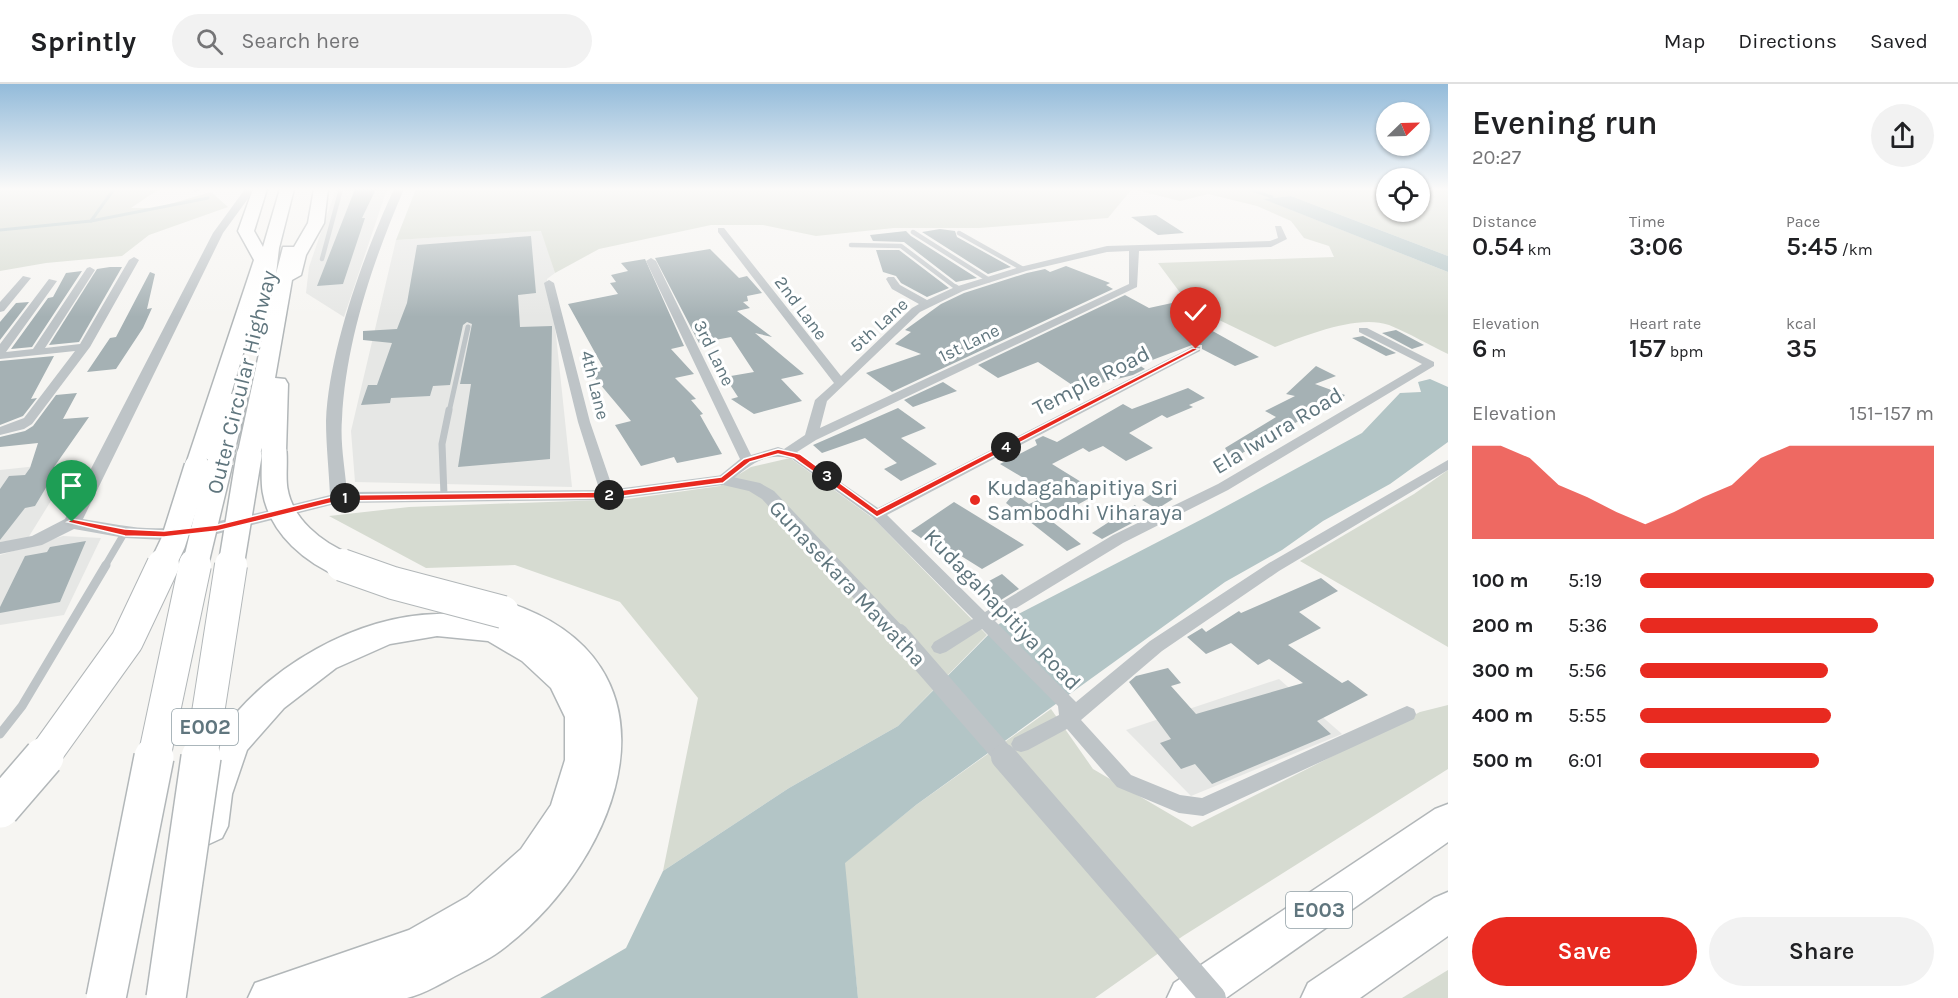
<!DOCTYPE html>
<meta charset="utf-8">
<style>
body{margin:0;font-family:Karla,sans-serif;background:#f2f2f2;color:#202124;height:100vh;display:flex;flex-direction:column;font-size:22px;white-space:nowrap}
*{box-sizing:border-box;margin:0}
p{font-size:20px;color:#757577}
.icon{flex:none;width:33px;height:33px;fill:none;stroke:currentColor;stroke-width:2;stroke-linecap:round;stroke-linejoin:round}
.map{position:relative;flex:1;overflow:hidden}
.drawer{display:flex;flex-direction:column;background:#fff;width:510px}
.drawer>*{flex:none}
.needle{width:39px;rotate:67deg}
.controls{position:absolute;left:1376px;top:18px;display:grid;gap:12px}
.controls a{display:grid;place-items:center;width:54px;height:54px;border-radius:50%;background:#fff;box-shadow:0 2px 4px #0004;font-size:30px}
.pin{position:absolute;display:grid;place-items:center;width:51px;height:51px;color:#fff;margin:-62px -26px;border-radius:50% 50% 50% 0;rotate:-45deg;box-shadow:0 0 6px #0007}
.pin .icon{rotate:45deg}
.km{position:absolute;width:30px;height:30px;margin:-15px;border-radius:50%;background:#222;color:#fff;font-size:16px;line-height:30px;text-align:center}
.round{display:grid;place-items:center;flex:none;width:63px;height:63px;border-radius:32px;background:#f2f2f2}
.headline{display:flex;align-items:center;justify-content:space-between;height:102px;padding:0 24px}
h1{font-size:33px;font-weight:600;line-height:45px}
.figures{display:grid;grid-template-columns:repeat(3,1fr);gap:9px;height:102px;padding:6px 24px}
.figures div{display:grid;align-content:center}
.figures b{font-size:26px;font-weight:600}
.figures small{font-size:16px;font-weight:400}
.figures p{font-size:16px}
.chart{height:168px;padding:12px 24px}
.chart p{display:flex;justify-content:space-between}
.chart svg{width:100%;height:108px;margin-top:6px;fill:#e82a20;opacity:.7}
.cta{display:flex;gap:12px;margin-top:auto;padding:12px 24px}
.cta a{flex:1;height:69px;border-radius:36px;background:#e82a20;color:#fff;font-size:24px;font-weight:600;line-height:69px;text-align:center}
.cta a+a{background:#f2f2f2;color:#202124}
ul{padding:0 24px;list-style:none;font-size:20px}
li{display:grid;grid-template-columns:96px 72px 1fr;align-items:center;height:45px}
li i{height:15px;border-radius:8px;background:#e82a20}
header{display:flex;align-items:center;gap:36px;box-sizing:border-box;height:84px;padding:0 30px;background:#fff;border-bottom:2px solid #e0e0e0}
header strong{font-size:28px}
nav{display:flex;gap:33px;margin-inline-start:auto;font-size:21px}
.search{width:420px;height:54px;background:#f2f2f2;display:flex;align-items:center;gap:15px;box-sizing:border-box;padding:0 21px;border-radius:33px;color:#757577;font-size:22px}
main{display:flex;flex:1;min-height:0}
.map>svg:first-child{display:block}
.built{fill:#e6e7e5}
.green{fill:#d6dbd1}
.water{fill:#b3c5c6}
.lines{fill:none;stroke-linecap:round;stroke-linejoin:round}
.stream{stroke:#b3c5c6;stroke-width:3}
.building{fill:#a5b1b4}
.motorway-casing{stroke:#b2b7b9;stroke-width:3}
.service-far3{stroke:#bec4c7;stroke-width:4.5}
.service-far2{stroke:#bec4c7;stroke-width:5}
.service-far1{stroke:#bec4c7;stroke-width:7}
.service{stroke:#bec4c7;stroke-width:9}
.minor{fill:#bec4c7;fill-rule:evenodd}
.tertiary{fill:#bec4c7;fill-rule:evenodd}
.motorway{fill:#fff;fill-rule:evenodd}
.motorway-bridge-far2-casing{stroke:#b2b7b9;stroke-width:28;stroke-linecap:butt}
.motorway-bridge-far1-casing{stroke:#b2b7b9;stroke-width:34;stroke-linecap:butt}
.motorway-bridge-casing{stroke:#b2b7b9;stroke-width:42;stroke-linecap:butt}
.tertiary-bridge-far1{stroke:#bec4c7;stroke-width:21}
.tertiary-bridge{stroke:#bec4c7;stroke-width:26}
.motorway-bridge-far2{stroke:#fff;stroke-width:25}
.motorway-bridge-far1{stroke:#fff;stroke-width:32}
.motorway-bridge{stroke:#fff;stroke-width:39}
.route{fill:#e82a20;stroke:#fff;stroke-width:1.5}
.poi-dot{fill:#e82a20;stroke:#fff;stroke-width:2}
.labels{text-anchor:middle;stroke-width:6;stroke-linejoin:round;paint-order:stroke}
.far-street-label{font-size:18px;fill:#60767e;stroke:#fff}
.shield{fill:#fff;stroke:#909fa5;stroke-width:1.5}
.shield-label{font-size:21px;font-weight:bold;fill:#60767e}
.street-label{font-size:22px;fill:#60767e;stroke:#fff}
.poi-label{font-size:22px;fill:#60767e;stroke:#fff;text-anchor:start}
</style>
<header>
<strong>Sprintly</strong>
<div class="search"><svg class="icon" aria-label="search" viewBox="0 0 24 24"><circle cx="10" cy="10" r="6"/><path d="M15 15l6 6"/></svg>Search here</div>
<nav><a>Map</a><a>Directions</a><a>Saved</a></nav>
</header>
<main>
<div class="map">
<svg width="1448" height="914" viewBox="0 0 1448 914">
<rect width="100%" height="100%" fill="#f6f5f2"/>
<!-- built -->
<g class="built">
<polygon points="336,105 387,105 344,233 306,209 309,183"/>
<polygon points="542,147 555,189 547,195 556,251 572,403 355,398 351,347 396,156"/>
<polygon points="75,378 28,454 0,458 0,386"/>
<polygon points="63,452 101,454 64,531 0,541 0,471"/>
<polygon points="1279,595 1342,650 1191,712 1126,646"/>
</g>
<!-- green -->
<g class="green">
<polygon points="0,105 159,105 131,124 156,124 211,108 228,123 149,151 122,172 46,179 0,187"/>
<polygon points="416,105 1132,105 1108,134 979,144 894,144 816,152 763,141 711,141 599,165 555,189 541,147 396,156"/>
<path d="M 1132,105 L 1386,105 L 1386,128 L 1419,128 L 1419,105 L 1448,105 L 1448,172 L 1291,112 L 1264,115 L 1448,188 L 1448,270 C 1429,261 1409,249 1389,241 C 1357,230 1305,252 1275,263 L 1190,222 L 1158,179 L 1334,173 L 1329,162 L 1304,154 L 1291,137 L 1257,122 L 1208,110 L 1180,117 Z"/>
<polygon points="790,374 874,435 987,551 898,642 789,704 663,787 698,614 620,518 515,481 426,484 329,432 409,423 628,415 720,402 751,383"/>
<polygon points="1448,386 1448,563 1300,477 1414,410"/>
<polygon points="1448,621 1448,685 1183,852 1095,914 858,914 844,779 916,721 1051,625 1093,685 1192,743 1420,628"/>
<polygon points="1448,886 1448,914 1402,914"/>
</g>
<!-- water -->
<g class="water">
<polygon points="1291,112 1448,172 1448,188 1263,115"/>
<polygon points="1430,295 1448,303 1448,358 1390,400 1323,437 1282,466 1225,498 916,721 845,779 858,914 540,914 626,864 663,787 789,704 898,642 999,540 1210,431 1362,349 1400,309 1421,308 1418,298"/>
</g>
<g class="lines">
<!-- stream -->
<g class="stream">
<polyline points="1249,105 1272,113"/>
<polyline points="91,137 114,105"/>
<polyline points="0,146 91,137 208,114"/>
</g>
</g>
<!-- building -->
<g class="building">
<polygon points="355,105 376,105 362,134 365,134 343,200 317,202"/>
<polygon points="1156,131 1184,149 1158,151 1131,133"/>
<polygon points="940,145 955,147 957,153 1011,183 988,190 922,148"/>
<polygon points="906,147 911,152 977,194 956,198 904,158 873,157 870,151"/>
<polygon points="531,152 536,209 518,211 520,243 552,242 550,375 458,383 471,300 460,300 472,240 467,238 463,241 450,301 433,302 430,312 391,314 390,319 361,321 368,301 377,301 392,259 363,256 363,247 397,245 407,219 417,161"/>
<polygon points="710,165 739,194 747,192 762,209 747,212 748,217 743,218 750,224 737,227 772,253 755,249 804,290 781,295 802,317 754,330 731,315 738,313 725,293 754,288 731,253 699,259 655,174"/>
<polygon points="876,166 899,166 949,204 927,213 901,199 896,192 883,188"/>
<polygon points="645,175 684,262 671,265 694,290 675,294 696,315 691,316 703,330 700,331 722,370 677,379 674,373 641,382 615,341 631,337 589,287 603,283 568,220 618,210 610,199 616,198 611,191 628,187 621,179"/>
<polygon points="1066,182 1110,199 1106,201 1113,205 892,308 866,289 921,270 895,260 911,248 905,246 941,220 964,209 1027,189 1045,185 1050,188"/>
<polygon points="110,183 122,183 79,258 49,261 97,185"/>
<polygon points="82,187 32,263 11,265 48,214 53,213 66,189"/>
<polygon points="150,188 155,190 147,225 152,224 143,244 116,285 87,288 110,254 116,253"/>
<polygon points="1125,211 1149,224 1172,219 1190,230 1184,231 1259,273 1235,282 1202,265 1202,261 1192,261 1139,281 1145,285 1133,291 1078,305 1038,278 998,294 978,281"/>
<polygon points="29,218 0,256 0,238 16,219"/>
<polygon points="1396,246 1424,261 1412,265 1382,249"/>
<polygon points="1363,252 1396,269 1386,272 1352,254"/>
<polygon points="54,272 31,315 37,314 23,332 0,341 0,277"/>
<polygon points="1316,282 1336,292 1315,300 1345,311 1335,322 1308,337 1303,335 1291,341 1232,375 1225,364 1276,333 1265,327 1295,312 1286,310"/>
<polygon points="943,298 957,307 913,323 904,316"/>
<polygon points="1188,304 1205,314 1189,321 1193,323 1167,334 1162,331 1129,349 1153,364 1126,377 1103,362 1089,368 1083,364 1052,380 1099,409 1077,421 1045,432 1081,460 1067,467 1006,419 1014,409 1029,420 1038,416 1029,409 1042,405 1000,380 1037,361 1035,356 1043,352 1057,358 1123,320 1132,325"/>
<polygon points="77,309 63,335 89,333 54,383 59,382 35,422 25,424 0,456 0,405 9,392 25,391 30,384 38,359 0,363 0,353 25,347 33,342 56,311"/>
<polygon points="898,324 926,344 901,354 937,380 901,397 884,385 897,379 865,354 822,369 813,361"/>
<polygon points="1158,406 1173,415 1157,425 1142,416"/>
<polygon points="954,418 1024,461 982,485 942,460 935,464 911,447"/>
<polygon points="1135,421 1143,432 1134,438 1102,455 1092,449"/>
<polygon points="86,457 60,518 0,529 0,523 25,472 47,468 50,463"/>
<polygon points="1002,490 1019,505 996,519 978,503"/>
<polygon points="1321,494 1338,507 1299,528 1321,544 1288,561 1342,599 1348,596 1368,611 1317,637 1331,650 1212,700 1195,680 1181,685 1160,659 1171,655 1129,598 1136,592 1168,584 1181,599 1171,602 1196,630 1303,599 1269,575 1258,581 1231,559 1206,570 1187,553 1202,544 1206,548 1239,527 1241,529"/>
</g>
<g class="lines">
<!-- motorway casing -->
<g class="motorway-casing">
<g id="motorway">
<polygon points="253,105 267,105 254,147 263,163 280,105 294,105 279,164 276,190 283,163 294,163 308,139 314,105 328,105 324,139 306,171 301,191 292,196 275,294 285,295 288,300 286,368 282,373 266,373 262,364 257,377 249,379 241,377 237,372 276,191 273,195 265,196 231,310 244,310 247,315 232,378 229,383 220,385 210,381 206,388 197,390 188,388 185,383 254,176 238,147"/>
<path d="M 503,517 C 695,576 623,776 500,867 C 488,876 474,882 461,889 C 445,897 425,910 407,914 C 393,914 376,914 362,914 C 324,914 286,914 248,914 L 255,899 L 409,846 L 467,813 L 521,765 L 551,721 L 565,676 L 565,633 L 551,604 L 522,577 L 488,557 L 437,552 L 390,560 L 336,584 L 284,624 L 247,666 L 232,710 L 228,742 L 222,754 L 209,760 L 196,754 C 186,732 197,707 206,685 C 210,672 214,657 222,647 C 269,582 356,532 437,530 C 455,529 474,533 492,534 L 488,528 L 493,520 Z"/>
<polygon points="1448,720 1448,758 1226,914 1167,914 1174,899 1435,725"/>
<polygon points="1448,808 1448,852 1360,914 1301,914 1308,899 1434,814"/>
</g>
</g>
<!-- service-far3 -->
<g class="service-far3">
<polyline points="913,148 989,196"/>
<polyline points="959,149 1023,185"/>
<polyline points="851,161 901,162 958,205"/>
<polyline points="322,175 341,105"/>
</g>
<!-- service-far2 -->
<g class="service-far2">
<polyline points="956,203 959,205"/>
<polyline points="449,328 468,243"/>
</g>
<!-- service-far1 -->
<g class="service-far1">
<polyline points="444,411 442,360 449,326"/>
<polyline points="105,482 125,448"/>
</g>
<!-- service -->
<polyline class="service" points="0,650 22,622 106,481"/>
<!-- minor -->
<g class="minor">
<polygon points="192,105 203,105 195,108"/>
<path d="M 1275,142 L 1281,142 L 1287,155 L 1271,163 L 1139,167 L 1137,203 L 816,356 L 797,368 L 878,424 L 1192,263 L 1200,263 L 1200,267 L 887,431 L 985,528 L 1113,451 L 1218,400 L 1422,280 L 1359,248 L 1359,244 L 1367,244 L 1434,278 L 1434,282 L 1228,406 L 1123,459 L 995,537 L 1076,618 L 1150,557 L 1269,479 L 1448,376 L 1448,386 L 1279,487 L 1162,567 L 1081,636 L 1131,691 L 1180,711 L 1202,714 L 1400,625 L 1407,622 L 1414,625 L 1416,630 L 1414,635 L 1203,732 L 1179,729 L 1117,703 L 1067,645 L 1028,666 L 1021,668 L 1014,666 L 1011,660 L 1014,654 L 1059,631 L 1058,622 L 982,545 L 946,568 L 940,570 L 934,568 L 931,563 L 934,558 L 973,535 L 872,433 L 792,375 C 764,367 749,382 728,399 L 718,399 L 716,396 L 718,393 L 740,375 L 646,177 L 651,174 L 656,177 L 751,371 L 778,363 L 784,365 L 805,351 L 815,316 L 834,299 L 718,148 L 718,144 L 724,144 L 841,292 L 912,224 L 919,220 L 892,205 L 886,195 L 888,193 L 894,193 L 900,201 L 927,216 L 955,203 L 1020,183 L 1107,162 L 1270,157 L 1278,154 ZM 1129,167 L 1129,200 L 820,344 L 827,317 L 920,228 L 963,207 L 1026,187 L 1107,168 Z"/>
<polygon points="134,173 139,176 90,263 32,340 24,345 0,351 0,343 24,334 75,267 0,275 0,260 49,195 57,197 6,268 33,265 87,184 90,183 95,186 45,264 80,260 129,176"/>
<polygon points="23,192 31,194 4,227 0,228 0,218"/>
<polygon points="549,196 554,199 590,338 615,411 613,414 608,416 601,411 578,338 544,199"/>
</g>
<!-- tertiary -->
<path class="tertiary" d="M 245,105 L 255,105 L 223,149 L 83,435 C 110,439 138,446 166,444 C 222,440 276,424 330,411 C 329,387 326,361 326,337 C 329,265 364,170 394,105 L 404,105 C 373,177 346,256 342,335 C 340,359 345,385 347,408 L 608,406 L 723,391 L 760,399 L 774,407 L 905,545 L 908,550 L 905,555 L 898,558 L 891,555 L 762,415 L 749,407 L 723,401 L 608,416 L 339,419 L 217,450 L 164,456 L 125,454 L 74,445 L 42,461 L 0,470 L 0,458 L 32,452 L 65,435 L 213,149 Z"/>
<!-- motorway -->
<use href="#motorway" class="motorway"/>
<!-- motorway-bridge-far2 casing -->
<g class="motorway-bridge-far2-casing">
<g id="motorway-bridge-far2">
<path d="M 274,368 C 275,381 273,393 275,406 C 281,443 314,469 346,482"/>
<polyline points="162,482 173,459 197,383"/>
<polyline points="195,482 220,378"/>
<polyline points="231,482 249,372"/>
</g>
</g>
<!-- motorway-bridge-far1 casing -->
<g class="motorway-bridge-far1-casing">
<g id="motorway-bridge-far1">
<polyline points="342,481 393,499 503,528"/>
<polyline points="43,674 127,557 163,481"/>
<polyline points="154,674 195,481"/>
<polyline points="201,674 231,481"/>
</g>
</g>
<!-- motorway-bridge casing -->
<g class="motorway-bridge-casing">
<g id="motorway-bridge">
<polyline points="0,724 44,673"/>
<polyline points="106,914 154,673"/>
<polyline points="166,914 201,673"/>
</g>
</g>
<!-- tertiary-bridge-far1 -->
<polyline class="tertiary-bridge-far1" points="898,550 1006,674"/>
<!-- tertiary-bridge -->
<polyline class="tertiary-bridge" points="1004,673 1213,914"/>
<!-- motorway-bridge-far2 -->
<use href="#motorway-bridge-far2" class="motorway-bridge-far2"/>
<!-- motorway-bridge-far1 -->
<use href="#motorway-bridge-far1" class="motorway-bridge-far1"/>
<!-- motorway-bridge -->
<use href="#motorway-bridge" class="motorway-bridge"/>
</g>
<!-- sky -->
<linearGradient id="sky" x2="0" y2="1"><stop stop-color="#93bbda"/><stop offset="0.45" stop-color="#fbfaf9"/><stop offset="1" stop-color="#fbfaf9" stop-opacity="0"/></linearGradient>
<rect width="1448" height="233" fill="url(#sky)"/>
<!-- route -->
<polygon class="route" points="1193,264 1199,265 877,433 794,374 778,370 750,378 723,399 608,414 339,417 217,447 164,453 125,452 67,438 72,435 125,445 164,447 217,441 339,411 608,408 721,393 744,375 778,365 800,370 877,426"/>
<!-- markers -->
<circle class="poi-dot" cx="975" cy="416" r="6"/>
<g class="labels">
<!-- far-street labels -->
<g class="far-street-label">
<text transform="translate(801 224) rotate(53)" y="6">2nd Lane</text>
<text transform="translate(879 241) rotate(-42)" y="6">5th Lane</text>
<text transform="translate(969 259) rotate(-26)" y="6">1st Lane</text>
<text transform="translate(714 269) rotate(64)" y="6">3rd Lane</text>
<text transform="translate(595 301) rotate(76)" y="6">4th Lane</text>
</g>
<!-- shield labels -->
<g class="shield">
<rect x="172" y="625" width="66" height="36" rx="4.5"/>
<rect x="1286" y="808" width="66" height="36" rx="4.5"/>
</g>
<g class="shield-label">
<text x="205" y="650">E002</text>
<text x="1319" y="833">E003</text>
</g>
<!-- street labels -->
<g class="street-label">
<text transform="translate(1091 296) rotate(-27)" y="8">Temple Road</text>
<text transform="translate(241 298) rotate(-76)" y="8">Outer Circular Highway</text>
<text transform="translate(1277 346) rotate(-31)" y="8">Ela Iwura Road</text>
<text transform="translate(848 499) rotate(47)" y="8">Gunasekara Mawatha</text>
<text transform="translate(1003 525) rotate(46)" y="8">Kudagahapitiya Road</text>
</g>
<!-- poi labels -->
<g class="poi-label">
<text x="987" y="411">Kudagahapitiya Sri<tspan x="987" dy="25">Sambodhi Viharaya</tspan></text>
</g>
</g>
</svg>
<div class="controls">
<a><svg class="needle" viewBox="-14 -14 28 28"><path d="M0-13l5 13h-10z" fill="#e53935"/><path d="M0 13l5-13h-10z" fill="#757577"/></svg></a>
<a><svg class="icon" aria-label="locate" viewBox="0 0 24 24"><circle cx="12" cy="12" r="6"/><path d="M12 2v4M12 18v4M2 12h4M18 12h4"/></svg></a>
</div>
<div class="pin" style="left:72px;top:438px;background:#1e9e55"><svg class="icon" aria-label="arrive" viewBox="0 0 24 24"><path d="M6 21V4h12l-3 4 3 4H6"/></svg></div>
<div class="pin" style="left:1196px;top:265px;background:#d93025"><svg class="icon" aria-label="check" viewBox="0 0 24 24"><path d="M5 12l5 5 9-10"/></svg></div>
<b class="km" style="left:345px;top:414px">1</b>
<b class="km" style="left:609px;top:411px">2</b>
<b class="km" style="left:827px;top:392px">3</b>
<b class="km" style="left:1006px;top:363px">4</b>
</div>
<section class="drawer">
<div class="headline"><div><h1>Evening run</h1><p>20:27</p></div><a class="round"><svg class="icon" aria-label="share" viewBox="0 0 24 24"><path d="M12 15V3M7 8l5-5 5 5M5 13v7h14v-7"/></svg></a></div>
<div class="figures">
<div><p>Distance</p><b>0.54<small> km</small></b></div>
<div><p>Time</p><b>3:06</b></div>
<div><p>Pace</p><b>5:45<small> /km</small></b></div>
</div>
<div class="figures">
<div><p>Elevation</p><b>6<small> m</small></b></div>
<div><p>Heart rate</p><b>157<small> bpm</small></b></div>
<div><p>kcal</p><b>35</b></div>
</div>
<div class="chart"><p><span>Elevation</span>151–157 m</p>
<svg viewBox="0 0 160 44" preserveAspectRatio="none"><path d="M0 44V6L10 6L20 11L30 22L40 27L50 33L60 38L70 33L80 27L90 22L100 11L110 6L120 6L130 6L140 6L150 6L160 6V44z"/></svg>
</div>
<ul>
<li><b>100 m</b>5:19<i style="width:100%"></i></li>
<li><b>200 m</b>5:36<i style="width:81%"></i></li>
<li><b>300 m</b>5:56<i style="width:64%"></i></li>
<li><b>400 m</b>5:55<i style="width:65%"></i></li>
<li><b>500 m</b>6:01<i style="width:61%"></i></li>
</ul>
<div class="cta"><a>Save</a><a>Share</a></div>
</section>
</main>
